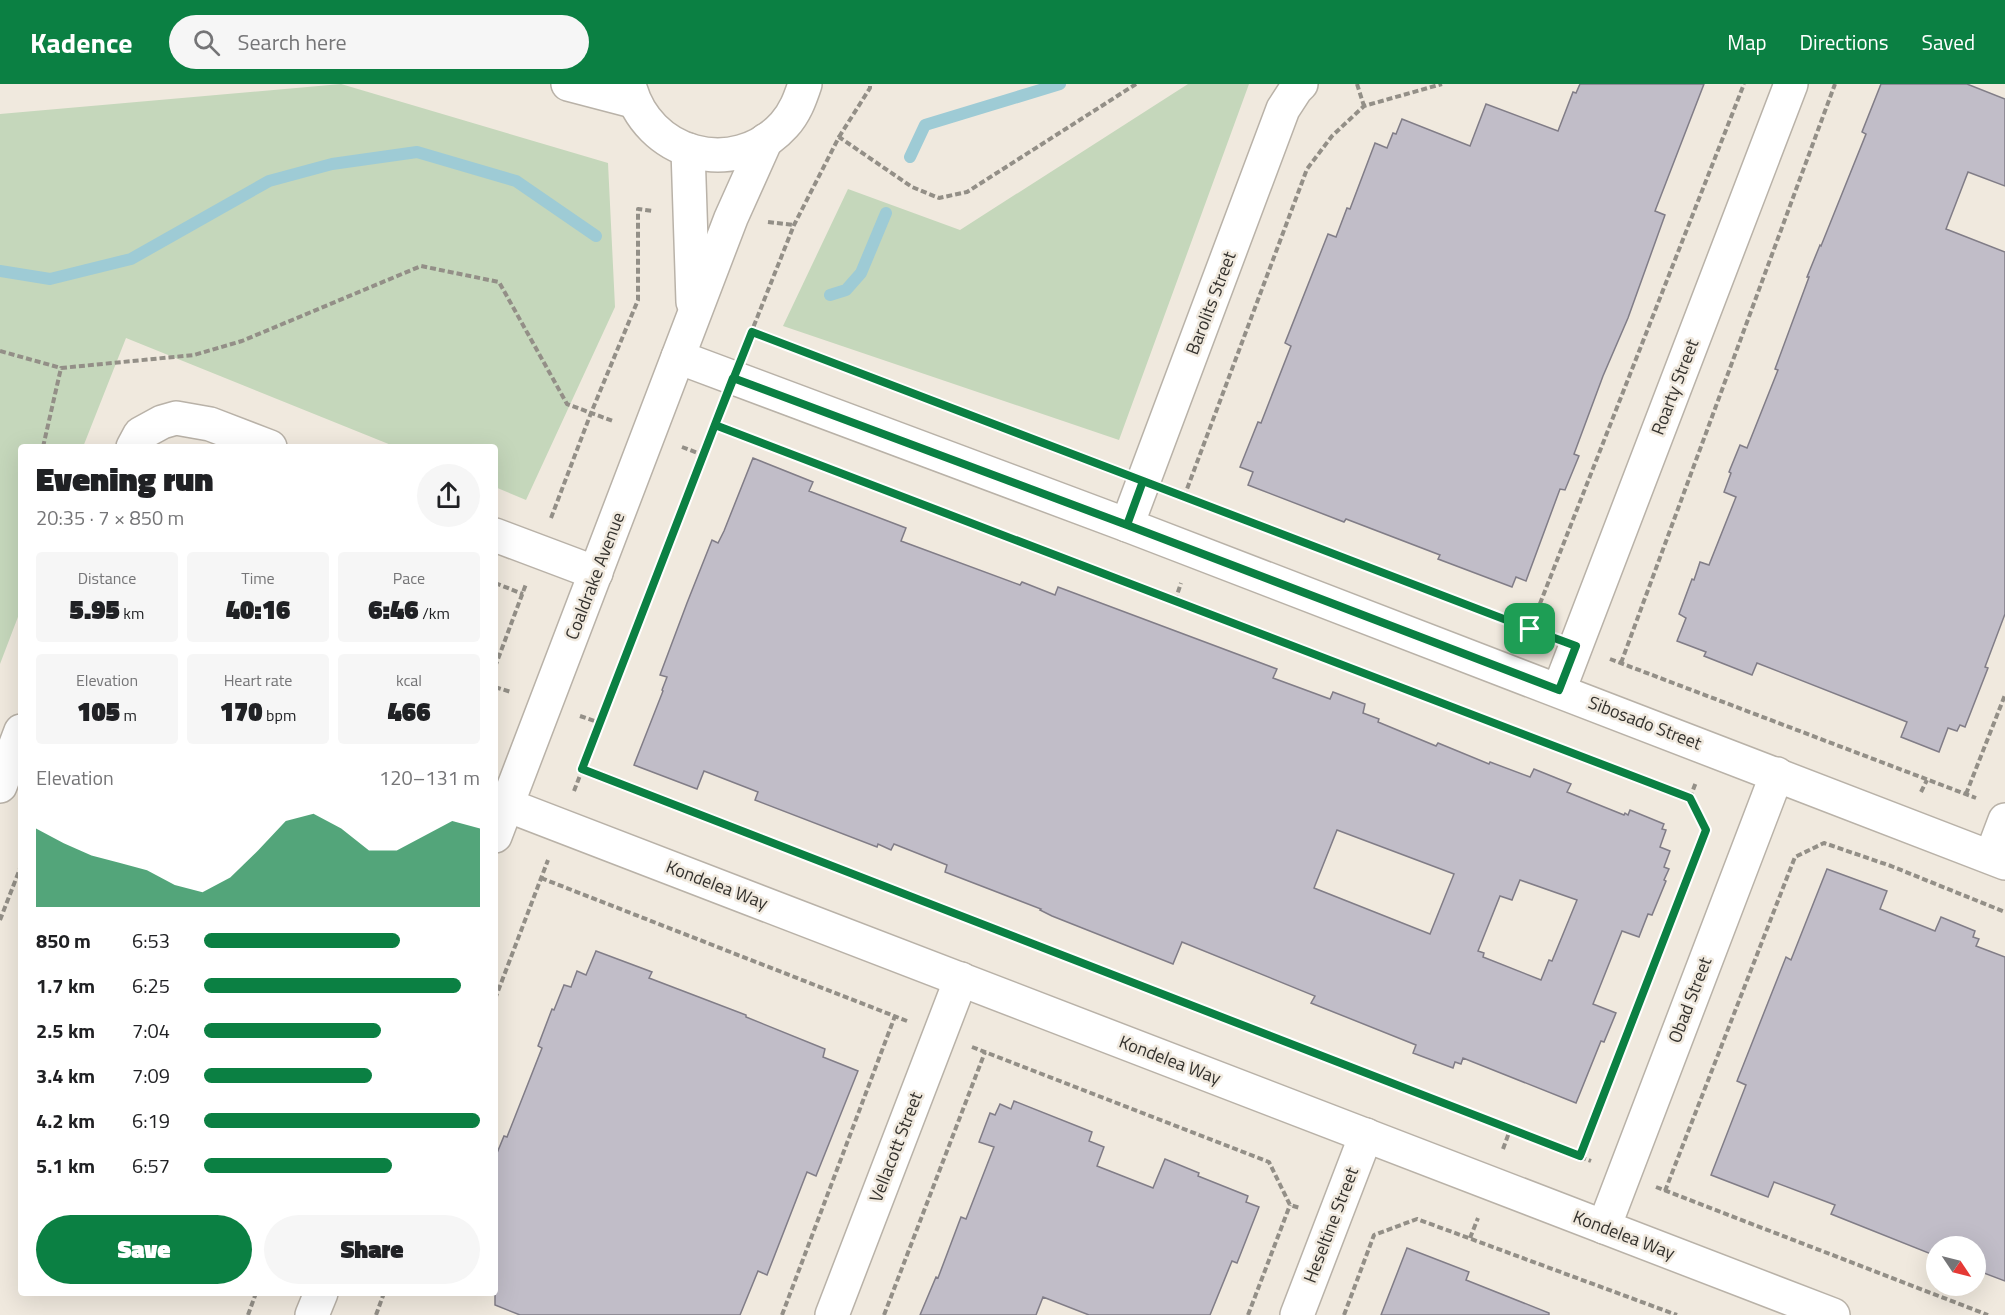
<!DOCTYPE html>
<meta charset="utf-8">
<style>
body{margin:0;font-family:"Titillium Web",sans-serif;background:#f6f6f6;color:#202124;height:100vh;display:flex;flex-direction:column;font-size:22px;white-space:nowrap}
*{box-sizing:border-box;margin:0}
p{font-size:20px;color:#757577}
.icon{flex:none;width:33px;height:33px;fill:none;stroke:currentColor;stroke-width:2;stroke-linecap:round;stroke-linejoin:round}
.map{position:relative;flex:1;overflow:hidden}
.drawer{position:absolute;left:18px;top:360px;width:480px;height:852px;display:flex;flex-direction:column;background:#fff;border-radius:6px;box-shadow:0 6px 24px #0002}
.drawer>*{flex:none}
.needle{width:39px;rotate:125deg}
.buttons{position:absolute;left:1926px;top:1152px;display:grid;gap:12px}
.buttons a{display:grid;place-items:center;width:60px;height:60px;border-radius:50%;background:#fff;box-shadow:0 6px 24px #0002;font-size:30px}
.pin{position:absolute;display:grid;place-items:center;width:51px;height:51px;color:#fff;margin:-26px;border-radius:12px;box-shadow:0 3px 9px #0006}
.round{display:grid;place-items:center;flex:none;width:63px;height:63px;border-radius:32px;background:#f6f6f6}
.overview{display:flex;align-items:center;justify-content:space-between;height:102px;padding:0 18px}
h1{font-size:33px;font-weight:800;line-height:45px}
.metrics{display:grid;grid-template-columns:repeat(3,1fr);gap:9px;height:102px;padding:6px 18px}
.metrics div{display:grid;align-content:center;border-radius:6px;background:#f6f6f6;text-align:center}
.metrics b{font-size:26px;font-weight:800}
.metrics small{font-size:16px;font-weight:400}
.metrics p{font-size:16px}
.chart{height:168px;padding:12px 18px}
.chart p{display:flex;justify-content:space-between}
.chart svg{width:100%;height:108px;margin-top:6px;fill:#0b8043;opacity:.7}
.cta{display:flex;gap:12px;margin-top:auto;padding:12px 18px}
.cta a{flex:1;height:69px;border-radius:36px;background:#0b8043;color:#fff;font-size:24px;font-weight:800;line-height:69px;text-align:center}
.cta a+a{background:#f6f6f6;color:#202124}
ul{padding:0 18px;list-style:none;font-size:20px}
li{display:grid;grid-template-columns:96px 72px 1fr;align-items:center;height:45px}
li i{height:15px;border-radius:8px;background:#0b8043}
header{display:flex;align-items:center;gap:36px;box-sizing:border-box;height:84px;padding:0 30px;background:#0b8043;color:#fff}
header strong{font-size:28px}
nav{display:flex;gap:33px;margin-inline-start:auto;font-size:21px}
.search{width:420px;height:54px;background:#f6f6f6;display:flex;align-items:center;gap:15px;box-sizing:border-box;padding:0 21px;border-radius:33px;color:#757577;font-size:22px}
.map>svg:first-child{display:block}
.green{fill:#c5d7bb}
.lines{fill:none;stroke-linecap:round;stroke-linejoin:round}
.stream{stroke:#9ecbd5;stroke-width:12}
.building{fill:#c1bdc8;stroke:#817d87;stroke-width:1.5;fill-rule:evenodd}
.minor-casing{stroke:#b9b2a8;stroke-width:36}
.path{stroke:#938f87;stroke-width:4;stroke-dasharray:6 3;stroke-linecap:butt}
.minor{stroke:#fff;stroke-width:33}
.route-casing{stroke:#fff;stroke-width:12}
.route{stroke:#0b8043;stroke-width:8}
.labels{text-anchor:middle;stroke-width:5;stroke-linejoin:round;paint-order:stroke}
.street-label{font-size:18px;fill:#34322e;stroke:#f0e9de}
</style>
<header>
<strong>Kadence</strong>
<div class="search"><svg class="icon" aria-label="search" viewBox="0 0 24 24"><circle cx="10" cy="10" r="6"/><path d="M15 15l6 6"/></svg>Search here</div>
<nav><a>Map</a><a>Directions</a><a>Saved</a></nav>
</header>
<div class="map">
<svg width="2005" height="1231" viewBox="0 0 2005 1231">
<rect width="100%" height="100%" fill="#f0e9de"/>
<!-- green -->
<g class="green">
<polygon points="341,0 608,79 615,223 526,416 495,403 495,363 396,363 126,254 83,363 21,363 21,525 0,580 0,30"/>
<polygon points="1188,0 1249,0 1119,356 783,242 848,105 960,146"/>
</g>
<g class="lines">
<!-- stream -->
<g class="stream">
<polyline points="910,73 925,41 1060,0"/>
<polyline points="0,187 50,195 131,175 269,97 332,80 417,68 516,97 596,152"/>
<polyline points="830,211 846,206 861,189 886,129"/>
</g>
</g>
<!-- building -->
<g class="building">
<polygon points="1580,0 1704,0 1655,127 1665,131 1628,234 1603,292 1574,370 1579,372 1565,406 1560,405 1526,497 1516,493 1512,503 1438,475 1440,471 1346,435 1344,438 1248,401 1253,388 1240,383 1258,338 1261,339 1291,262 1285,259 1328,150 1336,153 1347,124 1350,125 1375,59 1387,64 1393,49 1396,50 1402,35 1470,62 1486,20 1558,47 1573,8 1576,9"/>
<polygon points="1881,0 1967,0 2005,15 2005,102 1968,88 1946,145 2005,168 2005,530 1985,583 1988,584 1965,643 1960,641 1957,647 1948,644 1939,668 1901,653 1907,638 1757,579 1752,591 1704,572 1706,568 1677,557 1686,534 1679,530 1692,495 1694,496 1700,478 1709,481 1736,413 1724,408 1731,389 1729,388 1740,361 1747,364 1778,286 1775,285 1809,193 1807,193 1820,161 1821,162 1866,50 1862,48"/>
<path d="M 753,374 L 813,398 L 809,407 L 906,444 L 901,457 L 1020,501 L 1022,498 L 1055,511 L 1058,503 L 1277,585 L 1273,594 L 1330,615 L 1333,608 L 1365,620 L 1363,629 L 1379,635 L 1378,638 L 1436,662 L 1438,659 L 1489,680 L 1490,678 L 1530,693 L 1534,685 L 1571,700 L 1567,708 L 1624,731 L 1625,729 L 1628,731 L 1630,726 L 1664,740 L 1662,745 L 1666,746 L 1660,763 L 1670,767 L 1664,783 L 1669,785 L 1664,796 L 1666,797 L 1652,831 L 1648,830 L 1639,853 L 1622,847 L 1593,920 L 1616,929 L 1604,958 L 1601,957 L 1576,1019 L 1463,974 L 1461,980 L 1455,978 L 1453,984 L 1413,969 L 1416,961 L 1311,919 L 1315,912 L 1182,858 L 1173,880 L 1052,832 L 1040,826 L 1041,825 L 945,788 L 947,781 L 894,760 L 891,766 L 878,760 L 877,763 L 755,716 L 758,708 L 704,687 L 697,705 L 634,681 L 663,607 L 662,606 L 667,593 L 660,591 L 687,519 L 712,456 L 718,459 L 724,447 ZM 1337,746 L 1454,790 L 1430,850 L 1314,804 ZM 1520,796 L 1577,816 L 1552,877 L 1549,876 L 1541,896 L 1483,873 L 1484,869 L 1478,867 L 1500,812 L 1512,816 Z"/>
<polygon points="1827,785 1887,807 1880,825 1935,847 1941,833 1975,847 1973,853 1979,855 1976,862 2005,873 2005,1197 1976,1186 1976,1162 1936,1162 1936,1172 1831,1130 1835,1121 1774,1098 1768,1113 1711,1091 1746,1001 1737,997 1786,873 1791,876"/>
<polygon points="596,867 652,888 649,894 746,931 746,933 825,965 823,973 858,987 816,1092 807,1088 767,1191 758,1187 740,1231 520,1231 495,1221 495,1074 504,1052 507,1053 542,964 538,962 552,925 554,926 564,901 571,903 577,887 586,891"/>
<polygon points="1014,1017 1092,1048 1089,1057 1104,1063 1097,1082 1153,1104 1165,1075 1199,1089 1198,1092 1248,1112 1246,1118 1259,1123 1237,1179 1232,1177 1210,1231 1089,1231 1043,1213 1036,1231 920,1231 936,1193 938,1194 961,1133 966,1135 994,1063 979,1058 990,1029 995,1031 1000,1020 1011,1025"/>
<polygon points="1407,1164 1469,1188 1466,1196 1549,1229 1549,1231 1381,1231"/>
</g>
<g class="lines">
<!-- minor casing -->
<g class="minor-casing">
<g id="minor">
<polyline points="568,0 633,17"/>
<path d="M 629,0 C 646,71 734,96 784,41 C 795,29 800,15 805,0"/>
<polyline points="688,66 693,218"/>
<polyline points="678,273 1127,441 2005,779"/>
<polyline points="133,363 140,350 162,338 176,334 210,340 270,363"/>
<polyline points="1127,441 1283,25 1296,5 1301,0"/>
<polyline points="495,451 596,489"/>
<polyline points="1559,606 1791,0"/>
<polyline points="0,702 21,647"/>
<polyline points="507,721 1833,1231"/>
<polyline points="495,752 731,134 766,56"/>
<polyline points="1991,773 2005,736"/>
<polyline points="1604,1143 1777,690"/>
<polyline points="312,1231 321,1209"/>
<polyline points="832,1231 961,895"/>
<polyline points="1297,1231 1366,1051"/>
</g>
</g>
<!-- path -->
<g class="path">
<polyline points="1357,0 1364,22"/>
<polyline points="839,53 870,4 870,0"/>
<polyline points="768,138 794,141"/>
<polyline points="752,248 1110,384"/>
<polyline points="747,259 794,141 839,53 912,103 939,114 967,108 1136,0"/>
<polyline points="0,267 61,284"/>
<polyline points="715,341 1690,714 1706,745 1580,1072"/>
<polyline points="43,363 61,284 194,271 242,257 421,182 499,198 567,320 613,337"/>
<polyline points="682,363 703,371"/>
<polyline points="1178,411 1541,549"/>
<polyline points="1184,413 1307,85 1332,52 1364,22 1442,0"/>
<polyline points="551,434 591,329 638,216 638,125 653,127"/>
<polyline points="495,499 523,510"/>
<polyline points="1175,517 1181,499"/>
<polyline points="1530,545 1744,0"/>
<polyline points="1610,575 1976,714"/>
<polyline points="1621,579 1835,0"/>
<polyline points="495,583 526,500"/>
<polyline points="495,603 511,608"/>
<polyline points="580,632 600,639"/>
<polyline points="582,685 1591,1077"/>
<polyline points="574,707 720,328"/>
<polyline points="1921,708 1927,696"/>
<polyline points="1966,710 2005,611"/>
<polyline points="1690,714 1696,698"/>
<polyline points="541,794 907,937"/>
<polyline points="0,836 21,782"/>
<polyline points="495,915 548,776"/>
<polyline points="972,963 1269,1078 1290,1121 1300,1124"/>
<polyline points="1503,1065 1510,1046"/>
<polyline points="1656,1103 1988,1231"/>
<polyline points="1665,1107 1795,773 1824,759 1891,782 2005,828"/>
<polyline points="1470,1154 1478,1134"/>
<polyline points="248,1231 256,1209"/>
<polyline points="376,1231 384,1209"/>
<polyline points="782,1231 895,932"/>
<polyline points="884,1231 985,968"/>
<polyline points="1248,1231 1290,1121"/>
<polyline points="1344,1231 1374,1151 1417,1135 1677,1231"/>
</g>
<!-- minor -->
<use href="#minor" class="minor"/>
</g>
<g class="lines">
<!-- route casing -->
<g class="route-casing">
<polyline id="route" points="1530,545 1143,397 1127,441 733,294 582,685 1580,1072 1706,746 1690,714 715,341 752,248 1143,397 1127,441 1559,606 1576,562 1530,545"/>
</g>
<!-- route -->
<use href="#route" class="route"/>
</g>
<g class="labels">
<!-- street labels -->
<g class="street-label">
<text transform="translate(1211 219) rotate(-69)" y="6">Barolits Street</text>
<text transform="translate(1675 303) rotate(-69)" y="6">Roarty Street</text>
<text transform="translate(595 492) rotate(-69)" y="6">Coaldrake Avenue</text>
<text transform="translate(1645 639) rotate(21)" y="6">Sibosado Street</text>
<text transform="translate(717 801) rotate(21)" y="6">Kondelea Way</text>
<text transform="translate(1690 916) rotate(-69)" y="6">Obad Street</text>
<text transform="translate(1170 976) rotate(21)" y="6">Kondelea Way</text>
<text transform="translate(896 1063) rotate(-69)" y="6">Vellacott Street</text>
<text transform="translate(1331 1141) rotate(-69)" y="6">Heseltine Street</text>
<text transform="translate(1624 1151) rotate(21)" y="6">Kondelea Way</text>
</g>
</g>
</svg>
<div class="buttons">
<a><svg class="needle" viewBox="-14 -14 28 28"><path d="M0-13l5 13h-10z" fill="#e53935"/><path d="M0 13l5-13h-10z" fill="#757577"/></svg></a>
</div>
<div class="pin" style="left:1530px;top:545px;background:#1e9e55"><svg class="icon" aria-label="arrive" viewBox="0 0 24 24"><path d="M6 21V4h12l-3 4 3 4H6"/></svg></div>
<section class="drawer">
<div class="overview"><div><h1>Evening run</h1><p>20:35 · 7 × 850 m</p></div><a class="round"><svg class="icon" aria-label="share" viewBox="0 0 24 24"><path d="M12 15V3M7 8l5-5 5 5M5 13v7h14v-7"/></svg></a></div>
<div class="metrics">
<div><p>Distance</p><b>5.95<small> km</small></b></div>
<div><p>Time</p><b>40:16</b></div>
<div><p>Pace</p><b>6:46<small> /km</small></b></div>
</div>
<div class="metrics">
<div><p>Elevation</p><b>105<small> m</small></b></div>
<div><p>Heart rate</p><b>170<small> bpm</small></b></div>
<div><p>kcal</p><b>466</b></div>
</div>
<div class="chart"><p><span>Elevation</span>120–131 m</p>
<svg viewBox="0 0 160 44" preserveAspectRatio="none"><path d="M0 44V12L10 18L20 23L30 26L40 29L50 35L60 38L70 32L80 21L90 9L100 6L110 12L120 21L130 21L140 15L150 9L160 12V44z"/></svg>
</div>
<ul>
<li><b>850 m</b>6:53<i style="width:71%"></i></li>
<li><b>1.7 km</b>6:25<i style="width:93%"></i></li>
<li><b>2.5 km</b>7:04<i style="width:64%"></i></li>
<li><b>3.4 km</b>7:09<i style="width:61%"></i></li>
<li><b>4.2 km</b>6:19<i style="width:100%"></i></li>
<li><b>5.1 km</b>6:57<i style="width:68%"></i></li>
</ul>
<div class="cta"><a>Save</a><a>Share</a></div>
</section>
</div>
